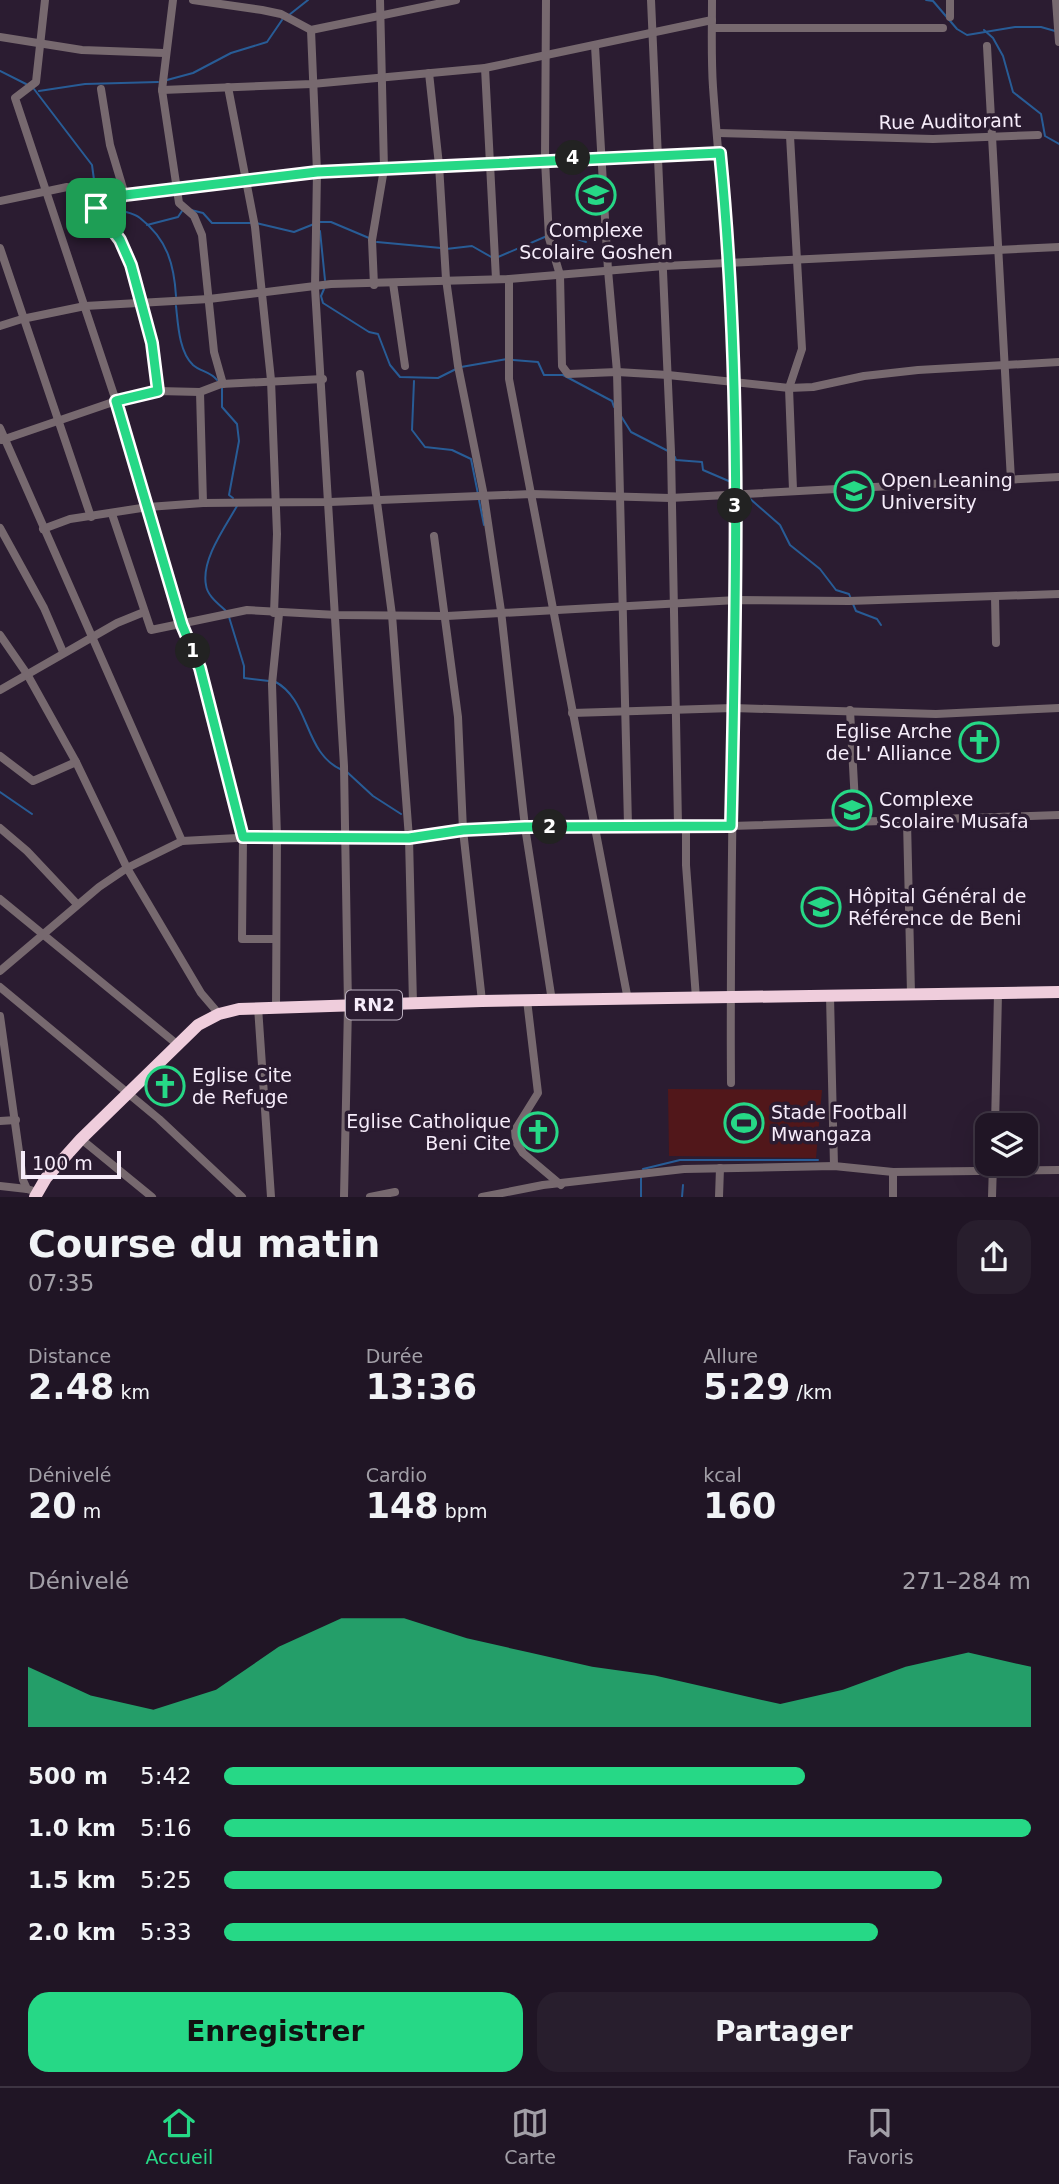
<!DOCTYPE html>
<html lang="fr">
<meta charset="utf-8">
<style>
body{margin:0;font-family:"DejaVu Sans",sans-serif;background:#281e2d;color:#f1f3f6;height:100vh;display:flex;flex-direction:column;font-size:26px;white-space:nowrap}
*{box-sizing:border-box;margin:0}
p{font-size:23px;color:#a29fa7}
.icon{flex:none;width:38px;height:38px;fill:none;stroke:currentColor;stroke-width:2;stroke-linecap:round;stroke-linejoin:round}
.map{position:relative;height:1197px;overflow:hidden}
.side{display:flex;flex-direction:column;background:#201525;flex:1}
.side>*{flex:none}
.controls{position:absolute;left:975px;top:1113px;display:grid;gap:14px}
.controls a{display:grid;place-items:center;width:63px;height:63px;border-radius:14px;background:#201525;box-shadow:0 7px 28px #0002,0 0 0 2px #3d3442;font-size:35px}
.scale{position:absolute;left:21px;bottom:18px;width:100px;box-sizing:border-box;padding-left:7px;border:4px solid #f6ecfa;border-top:0;font-size:19px;line-height:24px;white-space:nowrap;color:#f6ecfa;-webkit-text-stroke:5px #2b1c31;paint-order:stroke}
.pin{position:absolute;display:grid;place-items:center;width:60px;height:60px;color:#fff;margin:-30px;border-radius:14px;box-shadow:0 4px 10px #0006}
.km{position:absolute;width:35px;height:35px;margin:-18px;border-radius:50%;background:#222;color:#fff;font-size:19px;line-height:35px;text-align:center}
.round{display:grid;place-items:center;flex:none;width:74px;height:74px;border-radius:21px;background:#281e2d}
.headline{display:flex;align-items:center;justify-content:space-between;height:119px;padding:0 28px}
h1{font-size:38px;font-weight:800;line-height:52px}
.metrics{display:grid;grid-template-columns:repeat(3,1fr);gap:10px;height:119px;padding:7px 28px}
.metrics div{display:grid;align-content:center}
.metrics b{font-size:35px;font-weight:800}
.metrics small{font-size:19px;font-weight:400}
.metrics p{font-size:19px}
.chart{height:196px;padding:14px 28px}
.chart p{display:flex;justify-content:space-between}
.chart svg{width:100%;height:126px;margin-top:7px;fill:#26d886;opacity:.7}
.primary-button{display:flex;gap:14px;margin-top:auto;padding:14px 28px}
.primary-button a{flex:1;height:80px;border-radius:21px;background:#26d886;color:#111;font-size:28px;font-weight:800;line-height:80px;text-align:center}
.primary-button a+a{background:#281e2d;color:#f1f3f6}
ul{padding:0 28px;list-style:none;font-size:23px}
li{display:grid;grid-template-columns:112px 84px 1fr;align-items:center;height:52px}
li i{height:18px;border-radius:9px;background:#26d886}
.dock{display:flex;justify-content:space-around;align-items:center;height:98px;border-top:2px solid #3d3442;background:#201525;font-size:19px;color:#a29fa7}
.dock a{display:grid;justify-items:center;gap:4px}
.dock .selected{color:#26d886}
.map>svg:first-child{display:block}
.green{fill:#51171a}
.lines{fill:none;stroke-linecap:round;stroke-linejoin:round}
.stream{stroke:#285c96;stroke-width:2}
.minor{stroke:#77696f;stroke-width:8}
.highway{stroke:#efcddc;stroke-width:12}
.route-casing{stroke:#fff;stroke-width:14}
.route{stroke:#26d886;stroke-width:9}
.labels{text-anchor:middle;stroke-width:7;stroke-linejoin:round;paint-order:stroke}
.shield{fill:#2b1c31;stroke:#b9aebe;stroke-width:2}
.shield-label{font-size:18px;font-weight:bold;fill:#f6ecfa}
.street-label{font-size:19px;fill:#f6ecfa;stroke:#2b1c31}
.poi-label{font-size:19px;fill:#f6ecfa;stroke:#2b1c31;text-anchor:start}
</style>
<div class="map">
<svg width="1059" height="1197" viewBox="0 0 1059 1197">
<rect width="100%" height="100%" fill="#2b1c31"/>
<!-- green -->
<polygon class="green" points="668,1089 822,1090 816,1158 669,1156"/>
<g class="lines">
<!-- stream -->
<g class="stream">
<polyline points="926,0 933,1 957,29 967,35 1015,27 1041,27 1055,31"/>
<polyline points="289,15 308,0"/>
<polyline points="984,30 993,38 1003,56 1013,92 1041,114 1045,136 1059,144"/>
<polyline points="0,71 26,84"/>
<polyline points="167,80 193,73 231,53 267,42 282,20"/>
<polyline points="34,89 92,165 95,187 99,197 106,201"/>
<polyline points="39,91 85,84 158,82"/>
<path d="M 110,205 C 120,213 132,211 140,218 C 167,239 174,264 176,296"/>
<polyline points="191,210 203,213 212,223 250,223"/>
<polyline points="319,222 331,222 369,238"/>
<polyline points="256,223 294,232 314,224"/>
<polyline points="147,225 178,217 182,211"/>
<polyline points="320,231 325,280"/>
<polyline points="553,238 571,237 586,242"/>
<polyline points="377,242 441,248"/>
<polyline points="446,249 472,246 493,258"/>
<polyline points="498,257 547,236"/>
<polyline points="324,289 321,296 323,303 369,332 378,334 390,365 400,377 438,378 456,369"/>
<path d="M 176,306 C 178,324 179,352 193,365 C 201,372 210,371 217,380"/>
<polyline points="513,360 538,362 544,375 563,375 612,401 614,407"/>
<polyline points="461,367 507,359"/>
<polyline points="414,381 412,430 425,447 452,450 471,459 478,494"/>
<polyline points="222,387 222,407 237,424 239,441 229,495 233,498"/>
<polyline points="621,416 631,432 668,451"/>
<polyline points="675,457 676,460 702,462 703,470 731,482"/>
<polyline points="748,497 780,525 790,545 820,569 836,590 849,594 851,599"/>
<polyline points="479,500 484,525"/>
<polyline points="853,604 856,611 877,619 881,625"/>
<path d="M 227,612 C 220,605 207,596 206,585 C 201,560 225,527 237,506"/>
<polyline points="229,617 244,666 244,678 269,681"/>
<path d="M 274,681 C 311,700 303,753 342,770"/>
<polyline points="347,772 373,796 401,814"/>
<polyline points="0,792 32,814"/>
<polyline points="643,1169 680,1160 818,1160"/>
<polyline points="641,1177 641,1197"/>
<polyline points="682,1197 683,1185"/>
</g>
<!-- minor -->
<g class="minor">
<polyline points="45,0 36,82 15,98 116,401 182,625 200,668 243,837 242,939 276,939"/>
<polyline points="173,0 162,90 179,203 194,216 202,235 214,352 223,384"/>
<polyline points="193,0 262,10 281,14 311,30 456,0"/>
<polyline points="546,0 545,160 549,238 560,275 562,366 568,374 617,372 668,375 789,388 813,387 864,376 918,370 1059,362"/>
<polyline points="651,0 671,452 678,825"/>
<path d="M 712,0 C 712,29 711,58 713,87 C 720,185 732,282 734,380 C 739,615 729,849 731,1083"/>
<polyline points="950,0 950,17"/>
<polyline points="1056,0 1059,42"/>
<polyline points="712,28 943,28"/>
<polyline points="311,30 317,172 315,288 344,766 348,1006 344,1197"/>
<polyline points="0,37 82,50 164,53"/>
<polyline points="595,46 608,270 617,372 628,825"/>
<polyline points="987,46 1011,480"/>
<polyline points="485,68 496,279"/>
<polyline points="429,73 439,165 446,279 458,366 484,496 501,611 525,827 552,1001"/>
<polyline points="228,87 255,227 271,380 277,534 274,613"/>
<polyline points="101,89 110,145 125,195"/>
<polyline points="162,90 312,84 485,68 712,20"/>
<polyline points="718,133 933,139 1038,135"/>
<polyline points="790,136 802,349 789,388 793,490"/>
<polyline points="0,201 67,187 86,195 119,240 131,266 152,343 158,391"/>
<polyline points="96,208 125,195 317,172 720,153"/>
<polyline points="0,248 91,517"/>
<polyline points="509,279 509,379 628,1000"/>
<polyline points="393,283 405,366"/>
<polyline points="374,285 372,240 384,169 380,0"/>
<polyline points="0,326 22,319 85,306 209,299 331,284 509,279 664,266 1059,247"/>
<polyline points="360,374 392,615 409,838 413,1004"/>
<polyline points="200,392 203,503"/>
<polyline points="0,428 182,841"/>
<polyline points="2,440 116,401 158,391 200,392 221,384 323,379"/>
<polyline points="112,514 151,630 247,610 337,615 447,616 737,600 849,601 1059,594"/>
<polyline points="0,528 44,608 63,652"/>
<polyline points="43,529 70,519 148,507 203,503 330,502 532,494 670,498 1059,477"/>
<polyline points="434,536 458,717 463,830 482,1001"/>
<polyline points="995,597 996,643"/>
<polyline points="0,635 27,674 76,762 127,868 201,993 219,1014"/>
<polyline points="0,690 117,623 144,612"/>
<polyline points="850,710 856,822"/>
<polyline points="572,713 733,708 936,714 1059,708"/>
<polyline points="0,756 33,781 76,762"/>
<polyline points="907,821 911,994"/>
<polyline points="686,825 686,865 696,998"/>
<polyline points="0,828 27,851 76,903"/>
<polyline points="0,899 178,1045"/>
<polyline points="0,971 99,887 127,868 182,841 277,836 409,838 463,830 525,827 731,826 1059,815"/>
<polyline points="0,987 159,1119 242,1197"/>
<polyline points="830,996 834,1166"/>
<polyline points="527,1000 538,1093 515,1130 516,1142 523,1153 561,1185"/>
<polyline points="276,1006 277,836 272,684 279,614"/>
<polyline points="258,1007 271,1197"/>
<polyline points="0,1016 23,1180 27,1189 37,1192"/>
<polyline points="0,1121 16,1120"/>
<polyline points="995,1125 998,994"/>
<polyline points="81,1139 152,1197"/>
<polyline points="0,1186 27,1189"/>
<polyline points="370,1197 395,1192"/>
<polyline points="482,1197 543,1185 684,1169 834,1166 893,1172 1059,1170"/>
<polyline points="719,1197 720,1168"/>
<polyline points="893,1197 893,1172"/>
<polyline points="992,1197 993,1164"/>
</g>
<!-- highway -->
<polyline class="highway" points="35,1197 46,1178 81,1139 198,1025 219,1014 239,1009 482,1001 1059,992"/>
</g>
<g class="lines">
<!-- route casing -->
<g class="route-casing">
<path id="route" d="M 720,153 C 742,376 736,601 731,826 L 525,827 L 463,830 L 409,838 L 243,837 L 200,668 L 182,625 L 116,401 L 158,391 L 152,343 L 131,265 L 120,240 L 96,208 L 125,195 L 317,172 Z"/>
</g>
<!-- route -->
<use href="#route" class="route"/>
</g>
<!-- icons -->
<defs>
<g id="school-ring" transform="scale(2.0125)"><circle r="9.5" fill="#2b1c31" stroke="#26d886" stroke-width="1.5"/><path d="M0-5L7-2L0 1L-7-2ZM-4 1L0 2.5L4 1V4Q0 6-4 4Z" fill="#26d886"/></g>
<g id="university-ring" transform="scale(2.0125)"><circle r="9.5" fill="#2b1c31" stroke="#26d886" stroke-width="1.5"/><path d="M0-5L7-2L0 1L-7-2ZM-4 1L0 2.5L4 1V4Q0 6-4 4Z" fill="#26d886"/></g>
<g id="church-ring" transform="scale(2.0125)"><circle r="9.5" fill="#2b1c31" stroke="#26d886" stroke-width="1.5"/><path d="M-1.2-6h2.4v3.5h3.3v2.4h-3.3V6h-2.4V-.1h-3.3v-2.4h3.3Z" fill="#26d886"/></g>
<g id="stadium-ring" transform="scale(2.0125)"><circle r="9.5" fill="#2b1c31" stroke="#26d886" stroke-width="1.5"/><path d="M0-5a6.5 5 0 1 0 0 10a6.5 5 0 1 0 0-10ZM-3.5-1.8h7v3.6h-7Z" fill="#26d886"/></g>
</defs>
<g fill-rule="evenodd">
<use href="#school-ring" x="596" y="195"/>
<use href="#university-ring" x="854" y="491"/>
<use href="#church-ring" x="979" y="742"/>
<use href="#school-ring" x="852" y="810"/>
<use href="#school-ring" x="821" y="907"/>
<use href="#church-ring" x="165" y="1086"/>
<use href="#stadium-ring" x="744" y="1123"/>
<use href="#church-ring" x="538" y="1132"/>
</g>
<g class="labels">
<!-- shield labels -->
<rect class="shield" x="346" y="990.5" width="56" height="29" rx="5"/>
<g class="shield-label">
<text x="374" y="1011">RN2</text>
</g>
<!-- street labels -->
<g class="street-label">
<text transform="translate(950 121) rotate(-1)" y="7">Rue Auditorant</text>
</g>
<!-- poi labels -->
<g class="poi-label">
<text x="596" y="237" text-anchor="middle">Complexe<tspan x="596" dy="22">Scolaire Goshen</tspan></text>
<text x="881" y="487">Open Leaning<tspan x="881" dy="22">University</tspan></text>
<text x="952" y="738" text-anchor="end">Eglise Arche<tspan x="952" dy="22">de L' Alliance</tspan></text>
<text x="879" y="806">Complexe<tspan x="879" dy="22">Scolaire Musafa</tspan></text>
<text x="848" y="903">Hôpital Général de<tspan x="848" dy="22">Référence de Beni</tspan></text>
<text x="192" y="1082">Eglise Cite<tspan x="192" dy="22">de Refuge</tspan></text>
<text x="771" y="1119">Stade Football<tspan x="771" dy="22">Mwangaza</tspan></text>
<text x="511" y="1128" text-anchor="end">Eglise Catholique<tspan x="511" dy="22">Beni Cite</tspan></text>
</g>
</g>
</svg>
<div class="controls">
<a><svg class="icon" aria-label="layers" viewBox="0 0 24 24"><path d="M12 4l9 5-9 5-9-5zM3 14l9 5 9-5"/></svg></a>
</div>
<div class="scale">100 m</div>
<div class="pin" style="left:96px;top:208px;background:#1e9e55"><svg class="icon" aria-label="arrive" viewBox="0 0 24 24"><path d="M6 21V4h12l-3 4 3 4H6"/></svg></div>
<b class="km" style="left:193px;top:651px">1</b>
<b class="km" style="left:550px;top:827px">2</b>
<b class="km" style="left:735px;top:506px">3</b>
<b class="km" style="left:573px;top:158px">4</b>
</div>
<section class="side">
<div class="headline"><div><h1>Course du matin</h1><p>07:35</p></div><a class="round"><svg class="icon" aria-label="share" viewBox="0 0 24 24"><path d="M12 15V3M7 8l5-5 5 5M5 13v7h14v-7"/></svg></a></div>
<div class="metrics">
<div><p>Distance</p><b>2.48<small> km</small></b></div>
<div><p>Durée</p><b>13:36</b></div>
<div><p>Allure</p><b>5:29<small> /km</small></b></div>
</div>
<div class="metrics">
<div><p>Dénivelé</p><b>20<small> m</small></b></div>
<div><p>Cardio</p><b>148<small> bpm</small></b></div>
<div><p>kcal</p><b>160</b></div>
</div>
<div class="chart"><p><span>Dénivelé</span>271–284 m</p>
<svg viewBox="0 0 160 44" preserveAspectRatio="none"><path d="M0 44V23L10 33L20 38L30 31L40 16L50 6L60 6L70 13L80 18L90 23L100 26L110 31L120 36L130 31L140 23L150 18L160 23V44z"/></svg>
</div>
<ul>
<li><b>500 m</b>5:42<i style="width:72%"></i></li>
<li><b>1.0 km</b>5:16<i style="width:100%"></i></li>
<li><b>1.5 km</b>5:25<i style="width:89%"></i></li>
<li><b>2.0 km</b>5:33<i style="width:81%"></i></li>
</ul>
<div class="primary-button"><a>Enregistrer</a><a>Partager</a></div>
</section>
<nav class="dock">
<a class="selected"><svg class="icon" aria-label="home" viewBox="0 0 24 24"><path d="M3 11l9-7 9 7M6 9v11h12V9"/></svg>Accueil</a>
<a><svg class="icon" aria-label="map" viewBox="0 0 24 24"><path d="M3 6l6-2 6 2 6-2v14l-6 2-6-2-6 2zM9 4v14M15 6v14"/></svg>Carte</a>
<a><svg class="icon" aria-label="saved" viewBox="0 0 24 24"><path d="M7 4h10v16l-5-4-5 4z"/></svg>Favoris</a>
</nav>
